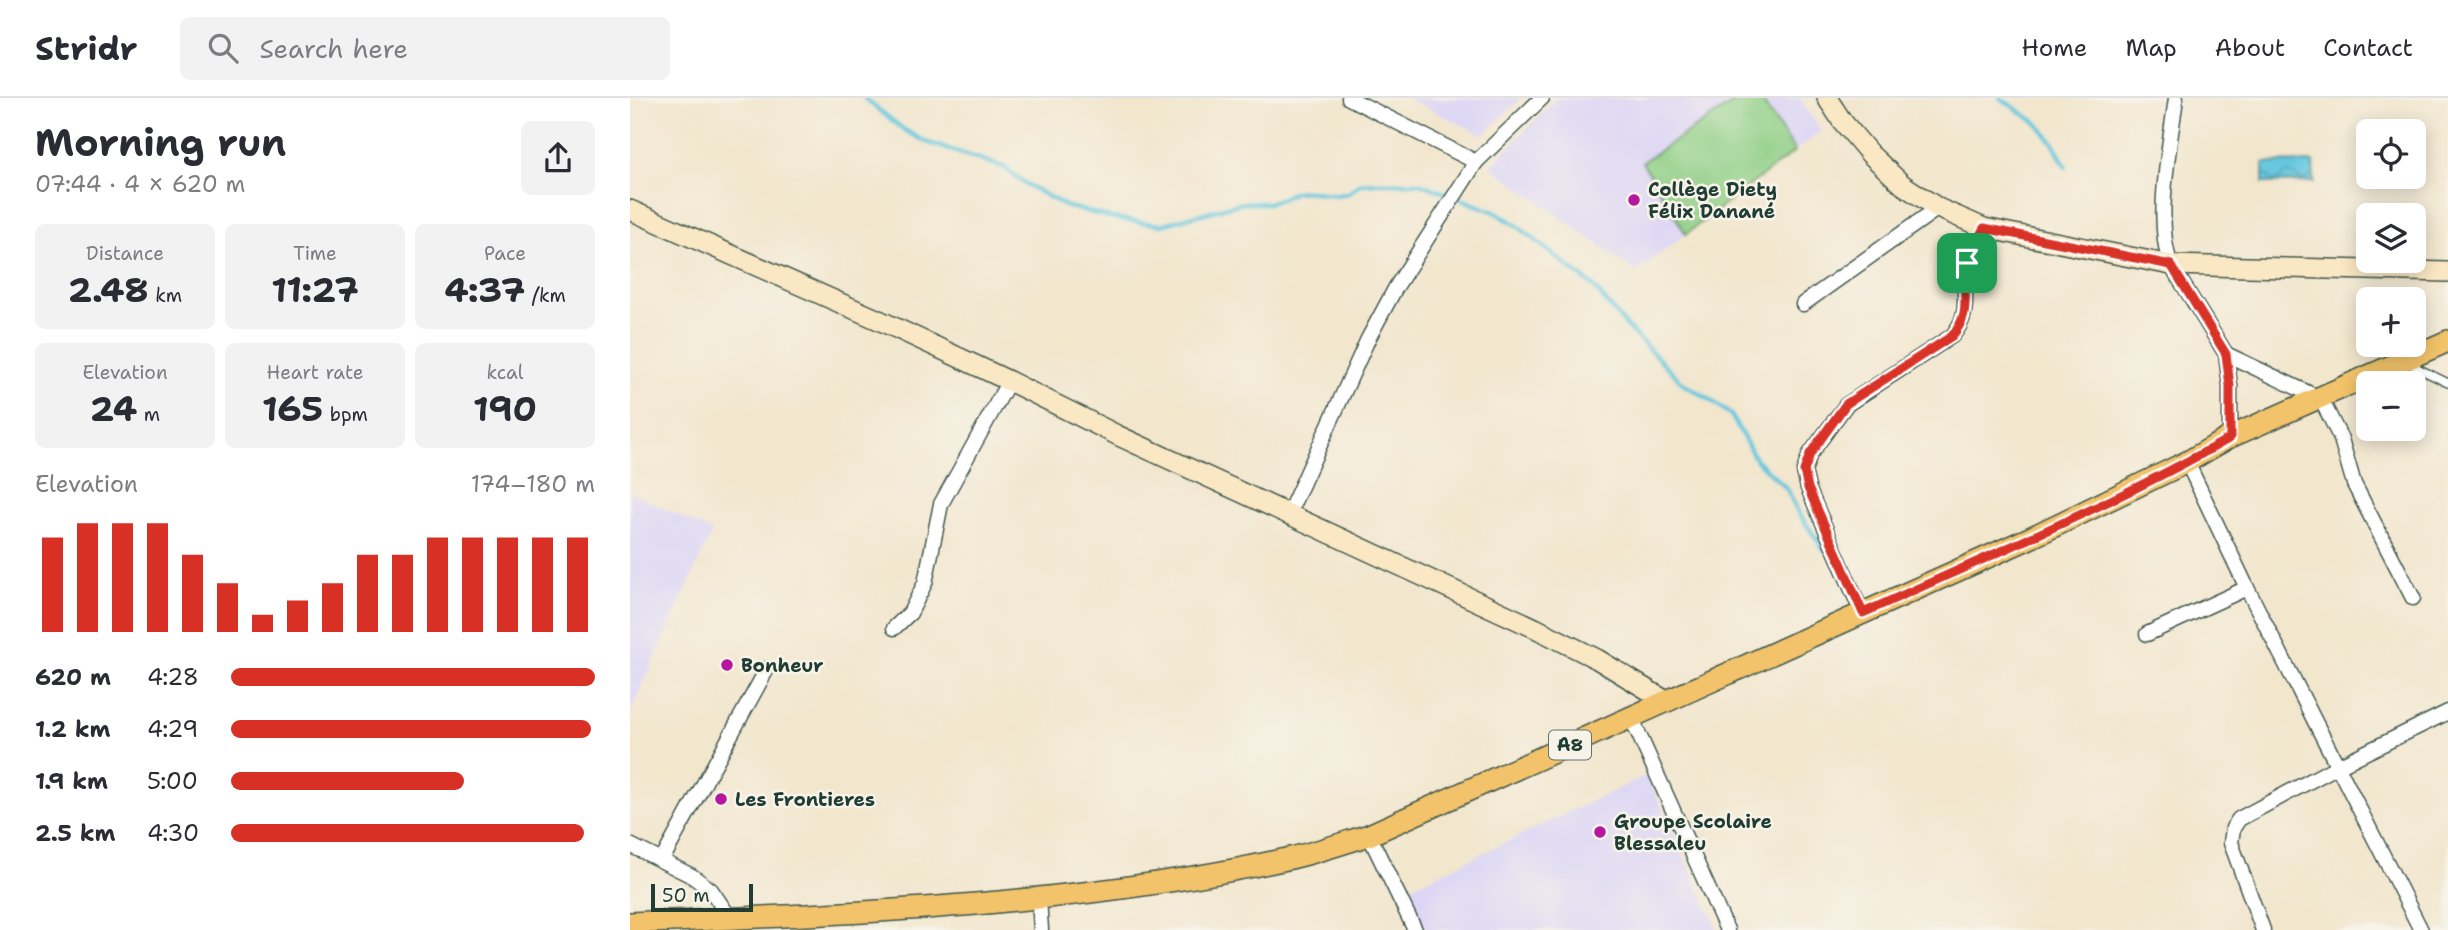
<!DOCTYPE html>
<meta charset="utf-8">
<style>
body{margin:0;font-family:"Shantell Sans",sans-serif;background:#f2f2f3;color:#2b2b33;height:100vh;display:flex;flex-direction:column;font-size:26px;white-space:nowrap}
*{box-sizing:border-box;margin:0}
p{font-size:23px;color:#7c7c81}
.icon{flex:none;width:38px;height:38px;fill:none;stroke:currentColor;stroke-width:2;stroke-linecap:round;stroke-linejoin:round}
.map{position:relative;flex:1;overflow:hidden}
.drawer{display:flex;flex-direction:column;background:#fff;width:630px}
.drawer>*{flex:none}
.tools{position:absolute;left:1726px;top:21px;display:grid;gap:14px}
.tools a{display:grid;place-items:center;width:70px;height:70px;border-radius:10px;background:#fff;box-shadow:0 4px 18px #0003;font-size:35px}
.scale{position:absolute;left:21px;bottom:18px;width:102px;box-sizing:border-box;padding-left:7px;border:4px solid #1f3d34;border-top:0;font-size:19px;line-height:24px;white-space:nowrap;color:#1f3d34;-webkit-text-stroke:5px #f7f3e8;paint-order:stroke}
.pin{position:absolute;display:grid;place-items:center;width:60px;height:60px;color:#fff;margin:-30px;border-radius:14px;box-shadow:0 4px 10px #0006}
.round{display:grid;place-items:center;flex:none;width:74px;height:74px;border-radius:10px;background:#f2f2f3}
.summary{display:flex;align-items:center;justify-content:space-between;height:119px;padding:0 35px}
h1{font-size:38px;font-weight:700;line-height:52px}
.metrics{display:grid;grid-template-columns:repeat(3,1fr);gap:10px;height:119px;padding:7px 35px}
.metrics div{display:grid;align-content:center;border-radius:10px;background:#f2f2f3;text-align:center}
.metrics b{font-size:35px;font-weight:700}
.metrics small{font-size:19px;font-weight:400}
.metrics p{font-size:19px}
.chart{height:196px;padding:14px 35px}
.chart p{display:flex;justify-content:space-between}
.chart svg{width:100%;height:126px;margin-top:7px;stroke:#d93025;stroke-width:6}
ul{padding:0 35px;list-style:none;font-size:23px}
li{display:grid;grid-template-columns:112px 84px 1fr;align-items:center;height:52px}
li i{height:18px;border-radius:9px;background:#d93025}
header{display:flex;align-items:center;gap:42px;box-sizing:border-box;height:98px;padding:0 35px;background:#fff;border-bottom:2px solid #e1e1e2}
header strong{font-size:33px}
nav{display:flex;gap:38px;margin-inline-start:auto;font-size:24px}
.search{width:490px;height:63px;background:#f2f2f3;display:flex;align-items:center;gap:18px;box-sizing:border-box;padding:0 24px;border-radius:10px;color:#7c7c81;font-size:26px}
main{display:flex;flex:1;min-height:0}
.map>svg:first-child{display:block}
.built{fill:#dcd5f6}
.pitch{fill:#8fcf86;stroke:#57865d;stroke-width:2}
.water{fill:url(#water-waves);stroke:#408289;stroke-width:2}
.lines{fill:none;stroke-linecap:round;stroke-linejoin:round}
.stream{stroke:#60c6de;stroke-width:4.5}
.lane-casing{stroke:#3f564b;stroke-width:10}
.street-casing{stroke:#3f564b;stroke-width:17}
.secondary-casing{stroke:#3f564b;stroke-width:22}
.primary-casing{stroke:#3f564b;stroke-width:24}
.lane{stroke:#fff;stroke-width:7}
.street{stroke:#fff;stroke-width:14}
.secondary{stroke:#fae7c3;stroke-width:19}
.primary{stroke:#f2c36a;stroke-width:21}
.route-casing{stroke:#fff;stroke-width:14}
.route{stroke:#d93025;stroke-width:9}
.poi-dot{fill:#b5179e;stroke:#f7f3e8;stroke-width:2.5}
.labels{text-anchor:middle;stroke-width:5;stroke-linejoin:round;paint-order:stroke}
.shield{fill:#f7f3e8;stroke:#60746a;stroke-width:2}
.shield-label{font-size:18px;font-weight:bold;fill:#1f3d34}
.poi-label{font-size:19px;font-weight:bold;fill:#1f3d34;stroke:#f7f3e8;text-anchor:start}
</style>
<header>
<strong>Stridr</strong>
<div class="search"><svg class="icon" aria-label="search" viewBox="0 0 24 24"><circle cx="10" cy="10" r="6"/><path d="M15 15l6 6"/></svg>Search here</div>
<nav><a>Home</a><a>Map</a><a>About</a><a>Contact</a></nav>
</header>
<main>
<section class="drawer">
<div class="summary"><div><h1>Morning run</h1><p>07:44 · 4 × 620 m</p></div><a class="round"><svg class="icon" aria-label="share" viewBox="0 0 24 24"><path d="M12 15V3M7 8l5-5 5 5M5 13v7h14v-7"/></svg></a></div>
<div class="metrics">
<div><p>Distance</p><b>2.48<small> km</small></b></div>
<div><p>Time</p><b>11:27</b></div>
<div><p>Pace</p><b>4:37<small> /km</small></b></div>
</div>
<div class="metrics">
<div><p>Elevation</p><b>24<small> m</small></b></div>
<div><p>Heart rate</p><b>165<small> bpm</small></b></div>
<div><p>kcal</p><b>190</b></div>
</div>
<div class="chart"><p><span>Elevation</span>174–180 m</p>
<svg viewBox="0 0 160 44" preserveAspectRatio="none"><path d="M5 44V11M15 44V6M25 44V6M35 44V6M45 44V17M55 44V27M65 44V38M75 44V33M85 44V27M95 44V17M105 44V17M115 44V11M125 44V11M135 44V11M145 44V11M155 44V11"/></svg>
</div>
<ul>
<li><b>620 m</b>4:28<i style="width:100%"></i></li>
<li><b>1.2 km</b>4:29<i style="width:99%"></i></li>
<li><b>1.9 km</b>5:00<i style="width:64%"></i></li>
<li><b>2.5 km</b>4:30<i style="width:97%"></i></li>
</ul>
</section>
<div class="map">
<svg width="1818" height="832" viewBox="0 0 1818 832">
<defs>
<pattern id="water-waves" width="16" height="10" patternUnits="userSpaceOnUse" patternTransform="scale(1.75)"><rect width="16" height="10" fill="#60c6de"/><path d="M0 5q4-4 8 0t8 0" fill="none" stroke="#4fa2b5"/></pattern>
</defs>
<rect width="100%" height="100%" fill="#f7f3e8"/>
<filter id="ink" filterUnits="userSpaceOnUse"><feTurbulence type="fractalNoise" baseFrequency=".0143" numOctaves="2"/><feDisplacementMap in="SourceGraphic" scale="14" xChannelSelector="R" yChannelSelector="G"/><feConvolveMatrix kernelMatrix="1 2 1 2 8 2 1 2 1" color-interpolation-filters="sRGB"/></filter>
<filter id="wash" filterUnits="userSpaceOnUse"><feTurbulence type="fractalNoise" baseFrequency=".00686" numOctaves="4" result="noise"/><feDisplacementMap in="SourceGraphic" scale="28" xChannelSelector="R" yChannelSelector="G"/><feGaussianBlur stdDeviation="1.57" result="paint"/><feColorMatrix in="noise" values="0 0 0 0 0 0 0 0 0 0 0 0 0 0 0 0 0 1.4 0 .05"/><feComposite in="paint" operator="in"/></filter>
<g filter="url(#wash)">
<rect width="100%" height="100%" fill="#f2e6cd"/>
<!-- built -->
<g class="built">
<polygon points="777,0 891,0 853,37"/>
<polygon points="927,0 1170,0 1191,33 1006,174 860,68"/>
<polygon points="0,394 82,434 0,616"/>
<polygon points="1017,677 1088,832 795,832 775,792"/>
</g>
<!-- pitch -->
<polygon class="pitch" points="1111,0 1130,0 1165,53 1056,136 1012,64"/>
<!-- water -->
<polygon class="water" points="1683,64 1684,84 1633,85 1633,65"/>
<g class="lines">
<!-- stream -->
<g class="stream">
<polyline points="234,0 273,31 296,44 374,69 394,85 435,108 483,120 531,127 612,105 638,105 653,100 664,94 677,93 706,97 719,95 729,86 745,85 789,85 865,114 886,127 963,188 997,229 1055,287 1078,300 1101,317 1126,362 1157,391 1168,414 1194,452"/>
<polyline points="1370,0 1407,25 1423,45 1436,69"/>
</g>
</g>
</g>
<g filter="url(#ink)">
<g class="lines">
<!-- lane casing -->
<g class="lane-casing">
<polyline id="lane" points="1777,265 1818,285"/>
</g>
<!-- street casing -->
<g class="street-casing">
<g id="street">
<polyline points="719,0 846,64"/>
<path d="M 1546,0 C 1540,47 1524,124 1541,167 L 1596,256 L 1600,288 L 1600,339"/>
<polyline points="1173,206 1308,110"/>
<polyline points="1596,256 1691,301 1711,341 1724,386 1783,500"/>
<polyline points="1557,364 1617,490 1791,832"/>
<polyline points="658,417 738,241 766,189 846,64 912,0"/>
<path d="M 1232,515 L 1178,390 L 1174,373 L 1180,356 L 1216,307 L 1322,238 C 1344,213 1330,193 1337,165 C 1340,153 1348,141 1354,130"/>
<polyline points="264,530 280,515 295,485 311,406 379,283"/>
<polyline points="1517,536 1617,490"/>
<polyline points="1001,619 1097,832"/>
<polyline points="739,737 785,832"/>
<polyline points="0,747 62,778 81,792 100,820"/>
<polyline points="32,762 137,571"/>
<polyline points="409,800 411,832"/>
<polyline points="1633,832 1601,745 1603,730 1609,721 1708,668 1818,614"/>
</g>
</g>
<!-- secondary casing -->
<g class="secondary-casing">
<g id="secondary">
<polyline points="1197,0 1212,23 1240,56 1273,87 1308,110 1354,130 1541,167 1818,174"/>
<polyline points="0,112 251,223 379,283 487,337 905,530 967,561 1036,603"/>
</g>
</g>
<!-- primary casing -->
<g class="primary-casing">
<path id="primary" d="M 0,825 C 218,815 438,809 652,762 C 682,756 710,746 739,737 L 1402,439 L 1557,364 L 1600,339 L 1818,243"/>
</g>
<!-- lane -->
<use href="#lane" class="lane"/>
<!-- street -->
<use href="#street" class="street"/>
<!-- secondary -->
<use href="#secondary" class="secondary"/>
<!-- primary -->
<use href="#primary" class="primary"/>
</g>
</g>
<g class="lines" filter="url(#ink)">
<!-- route casing -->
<g class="route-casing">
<path id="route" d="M 1354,130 L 1541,167 L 1596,256 L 1600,288 L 1600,340 C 1482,407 1356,459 1233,515 L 1178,390 L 1174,373 L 1180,356 L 1216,306 L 1322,238 C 1344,213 1330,193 1337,165 C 1340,153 1348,141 1354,130 Z"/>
</g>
<!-- route -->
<use href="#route" class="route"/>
</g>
<!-- markers -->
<g class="poi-dot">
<circle cx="1004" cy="102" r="7"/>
<circle cx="97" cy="567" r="7"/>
<circle cx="91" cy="701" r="7"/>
<circle cx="970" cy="734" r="7"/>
</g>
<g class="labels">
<!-- shield labels -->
<rect class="shield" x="919" y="632.5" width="42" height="29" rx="5"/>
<g class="shield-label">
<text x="940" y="653">A8</text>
</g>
<!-- poi labels -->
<g class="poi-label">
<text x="1018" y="98">Collège Diety<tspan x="1018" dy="22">Félix Danané</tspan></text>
<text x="111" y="574">Bonheur</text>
<text x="105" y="708">Les Frontieres</text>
<text x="984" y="730">Groupe Scolaire<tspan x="984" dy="22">Blessaleu</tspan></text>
</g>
</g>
</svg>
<div class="tools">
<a><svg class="icon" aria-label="locate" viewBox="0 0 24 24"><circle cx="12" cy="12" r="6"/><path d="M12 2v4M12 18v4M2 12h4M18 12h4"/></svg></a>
<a><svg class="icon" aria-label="layers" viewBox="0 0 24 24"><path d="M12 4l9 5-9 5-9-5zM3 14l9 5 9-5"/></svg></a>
<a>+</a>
<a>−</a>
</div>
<div class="scale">50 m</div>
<div class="pin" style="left:1337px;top:165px;background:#1e9e55"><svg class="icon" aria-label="arrive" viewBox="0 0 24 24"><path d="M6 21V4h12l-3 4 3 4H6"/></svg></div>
</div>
</main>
